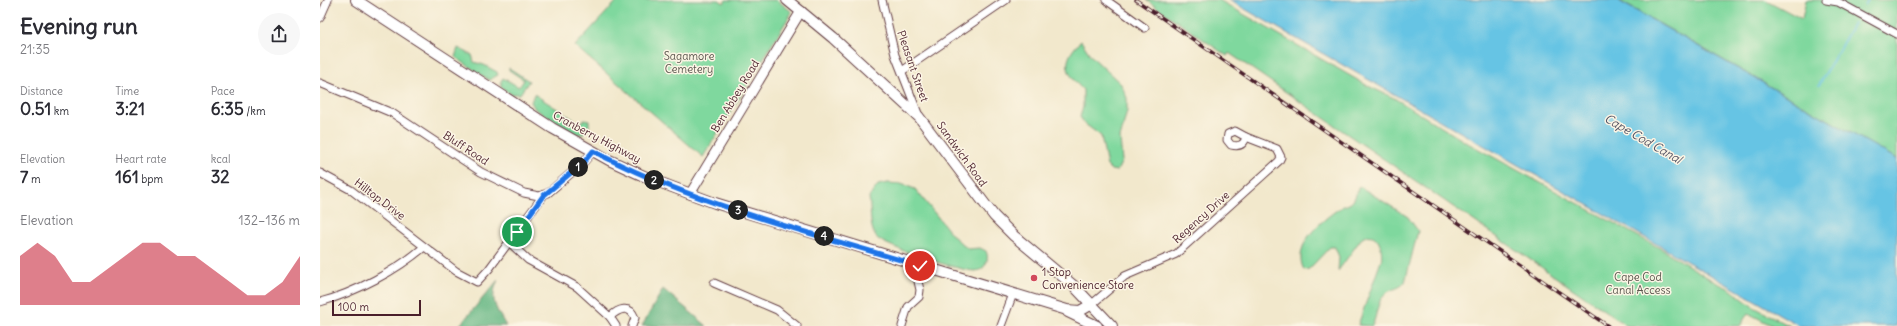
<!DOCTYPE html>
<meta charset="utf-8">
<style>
body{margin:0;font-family:Delius,sans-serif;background:#f7f7f7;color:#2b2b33;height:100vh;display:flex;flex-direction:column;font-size:15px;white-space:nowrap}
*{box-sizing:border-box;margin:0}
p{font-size:13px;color:#7c7c81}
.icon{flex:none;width:22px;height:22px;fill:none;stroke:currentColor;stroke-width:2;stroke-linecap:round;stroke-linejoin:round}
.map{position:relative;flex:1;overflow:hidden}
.details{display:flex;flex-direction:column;background:#fff;width:320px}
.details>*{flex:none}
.scale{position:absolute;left:12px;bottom:10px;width:89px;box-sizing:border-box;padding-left:4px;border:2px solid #4a1f2b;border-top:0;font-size:11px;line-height:14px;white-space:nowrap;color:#4a1f2b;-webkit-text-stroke:3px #fcf5e5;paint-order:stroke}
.pin{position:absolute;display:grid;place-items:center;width:34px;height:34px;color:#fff;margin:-17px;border:2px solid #fff;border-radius:50%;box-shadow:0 1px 4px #0007}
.km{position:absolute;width:20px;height:20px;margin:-10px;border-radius:50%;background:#222;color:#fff;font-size:11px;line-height:20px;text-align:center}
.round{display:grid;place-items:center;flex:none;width:42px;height:42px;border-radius:21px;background:#f7f7f7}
.head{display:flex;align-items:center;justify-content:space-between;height:68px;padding:0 20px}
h1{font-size:22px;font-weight:700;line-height:30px}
.metrics{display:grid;grid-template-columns:repeat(3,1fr);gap:6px;height:68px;padding:4px 20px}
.metrics div{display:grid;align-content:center}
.metrics b{font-size:17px;font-weight:700}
.metrics small{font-size:11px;font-weight:400}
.metrics p{font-size:11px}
.chart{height:112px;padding:8px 20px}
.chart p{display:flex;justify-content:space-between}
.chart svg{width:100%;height:72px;margin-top:4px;fill:#d1495b;opacity:.7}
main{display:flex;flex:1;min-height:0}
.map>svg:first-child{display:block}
.green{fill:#7fd89e;stroke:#647c64}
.forest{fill:#67b885;stroke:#586c58}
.water{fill:#66c4e4;stroke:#587288}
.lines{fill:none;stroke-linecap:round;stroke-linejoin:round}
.stream{stroke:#66c4e4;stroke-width:2}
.minor-casing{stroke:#633d43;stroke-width:9}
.tertiary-casing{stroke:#633d43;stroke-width:11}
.secondary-casing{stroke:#633d43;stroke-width:12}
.minor{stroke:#fff;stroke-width:7}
.tertiary{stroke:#fff;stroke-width:9}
.secondary{stroke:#fff;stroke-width:10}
.rail-casing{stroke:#4a1f2b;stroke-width:3.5}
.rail{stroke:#fcf5e5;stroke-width:2;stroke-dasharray:6;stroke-linecap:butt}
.route-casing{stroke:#fff;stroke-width:8}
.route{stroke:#1a73e8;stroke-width:5}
.poi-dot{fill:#d1495b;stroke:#fcf5e5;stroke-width:1.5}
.labels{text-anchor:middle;stroke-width:3;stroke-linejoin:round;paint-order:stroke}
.park-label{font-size:11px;fill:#5a564e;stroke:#fcf5e5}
.street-label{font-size:11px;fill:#4a1f2b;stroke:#fcf5e5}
.poi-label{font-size:11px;fill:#4a1f2b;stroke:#fcf5e5;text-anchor:start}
.water-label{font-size:12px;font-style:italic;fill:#525162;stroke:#fcf5e5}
</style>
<main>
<section class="details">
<div class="head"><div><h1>Evening run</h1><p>21:35</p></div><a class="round"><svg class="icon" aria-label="share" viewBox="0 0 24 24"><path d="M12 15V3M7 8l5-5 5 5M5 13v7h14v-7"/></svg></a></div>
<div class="metrics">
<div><p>Distance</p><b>0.51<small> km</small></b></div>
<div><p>Time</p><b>3:21</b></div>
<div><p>Pace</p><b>6:35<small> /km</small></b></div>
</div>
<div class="metrics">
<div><p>Elevation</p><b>7<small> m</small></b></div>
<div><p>Heart rate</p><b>161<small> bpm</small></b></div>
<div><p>kcal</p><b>32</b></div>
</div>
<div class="chart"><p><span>Elevation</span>132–136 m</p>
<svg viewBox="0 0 160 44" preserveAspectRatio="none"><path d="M0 44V14L10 6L20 14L30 30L40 30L50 22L60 14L70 6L80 6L90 14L100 14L110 22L120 30L130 38L140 38L150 30L160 14V44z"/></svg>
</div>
</section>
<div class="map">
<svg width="1577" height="326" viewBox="0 0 1577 326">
<rect width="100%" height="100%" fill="#fcf5e5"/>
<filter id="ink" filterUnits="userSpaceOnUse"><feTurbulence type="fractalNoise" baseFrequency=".025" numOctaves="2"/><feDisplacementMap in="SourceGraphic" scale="8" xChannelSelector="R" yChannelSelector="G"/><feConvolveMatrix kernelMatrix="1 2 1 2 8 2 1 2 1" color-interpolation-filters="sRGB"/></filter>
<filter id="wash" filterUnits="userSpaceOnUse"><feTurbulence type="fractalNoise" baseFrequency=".012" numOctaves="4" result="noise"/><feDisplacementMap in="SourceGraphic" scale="16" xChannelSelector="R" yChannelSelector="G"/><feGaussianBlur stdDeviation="0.9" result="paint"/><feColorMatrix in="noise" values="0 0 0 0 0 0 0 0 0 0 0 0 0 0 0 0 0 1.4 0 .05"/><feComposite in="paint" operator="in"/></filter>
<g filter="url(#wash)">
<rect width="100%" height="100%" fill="#f2e8cc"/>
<!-- green -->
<g class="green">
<polygon points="298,0 399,0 404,3 406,0 457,0 472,12 383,157 255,46"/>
<polygon points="826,0 899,0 1048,86 1074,98 1144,141 1345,251 1395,282 1410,289 1432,306 1470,326 1453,326 1428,313 1420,326 1307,326 909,53 907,56"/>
<polygon points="1298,0 1446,0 1482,19 1486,0 1577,0 1577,159"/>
<path d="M 761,41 L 771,56 L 801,84 L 807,98 L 807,111 L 800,138 L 802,161 L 797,171 L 791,170 L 787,166 L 781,136 L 765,124 L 760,117 L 763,107 L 763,90 C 745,72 741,61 761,41 Z"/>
<polygon points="138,48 152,55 154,62 164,65 177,72 178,75 169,80 135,57"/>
<polygon points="189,68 209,81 200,94 191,94 181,87 181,81 183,78 199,87 204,80 189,70"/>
<polygon points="214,94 259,123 265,119 269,120 269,128 262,134 256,134 215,109 211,102"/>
<path d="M 568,183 L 581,184 L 595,189 L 634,237 L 648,249 L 660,248 L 666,251 C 670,259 665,271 655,271 C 641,271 564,247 556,237 C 549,227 551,208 549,197 L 558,185 Z"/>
<path d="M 1039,186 L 1088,217 L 1098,231 L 1085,282 C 1080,289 1073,288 1066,293 C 1057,299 1057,317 1052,326 L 1038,325 L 1061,261 C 1064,249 1057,227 1041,239 L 1018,271 L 1019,257 L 1015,247 L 1010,247 L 989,269 L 984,270 C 971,245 1002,220 1020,208 C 1024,205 1030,205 1033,201 C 1036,196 1037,191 1039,186 Z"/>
</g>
<!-- forest -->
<g class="forest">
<path d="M 178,280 C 169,300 176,308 186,326 L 139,326 Z"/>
<polygon points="343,289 387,326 322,326"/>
</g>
<!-- water -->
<polygon class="water" points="909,0 1297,0 1577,159 1577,326 1480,326"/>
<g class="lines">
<!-- stream -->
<g class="stream">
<polyline points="1545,5 1548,0"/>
<polyline points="1499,85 1534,23"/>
</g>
</g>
</g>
<g filter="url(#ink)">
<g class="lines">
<!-- minor casing -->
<g class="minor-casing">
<g id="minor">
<polyline points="562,0 575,55 599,116"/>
<polyline points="786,0 825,28"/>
<polyline points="1506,0 1518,2 1577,34"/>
<polyline points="0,18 8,0"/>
<polyline points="582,71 686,0"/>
<polyline points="0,83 72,113 161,172 204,193 219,196 228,193 264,162 273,151"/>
<path d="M 915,131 L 926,137 C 924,145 919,147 911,145 L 907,140 L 908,134 Z"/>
<polyline points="0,173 31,190 136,271 157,282 169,269 223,196"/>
<polyline points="189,242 208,260 257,287 290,317 296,326"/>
<polyline points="394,283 457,310 477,326"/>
<path d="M 0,302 C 35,293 77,270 104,247"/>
<polyline points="772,304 805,276 856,254 959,161 961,157 957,149 926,137"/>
<path d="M 290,317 C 298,309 310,304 315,318 L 312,326"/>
<polyline points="582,326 588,307 599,297 600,290 597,277 600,266"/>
<polyline points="681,326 693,294"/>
</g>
</g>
<!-- tertiary casing -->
<g class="tertiary-casing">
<polyline id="tertiary" points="370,194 481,11"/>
</g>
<!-- secondary casing -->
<g class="secondary-casing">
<g id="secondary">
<polyline points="36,0 232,128 289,160 328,178 395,203 747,310 760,311 772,304"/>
<polyline points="467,0 513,38 599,117 674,216 694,236 754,286 792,326"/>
<polyline points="748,312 777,326"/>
</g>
</g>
<!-- minor -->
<use href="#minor" class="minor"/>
<!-- tertiary -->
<use href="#tertiary" class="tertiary"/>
<!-- secondary -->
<use href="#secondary" class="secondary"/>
<!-- rail casing -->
<g class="rail-casing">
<polyline id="rail" points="816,0 1288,326"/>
</g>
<!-- rail -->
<use href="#rail" class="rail"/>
</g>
</g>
<g class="lines" filter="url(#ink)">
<!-- route casing -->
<g class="route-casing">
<path id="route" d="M 197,232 L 223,196 L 264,162 L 273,151 C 375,205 490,232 600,266"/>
</g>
<!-- route -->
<use href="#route" class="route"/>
</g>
<!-- markers -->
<circle class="poi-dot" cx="714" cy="278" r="4"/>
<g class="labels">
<!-- park labels -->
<g class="park-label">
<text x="369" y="60">Sagamore<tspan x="369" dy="13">Cemetery</tspan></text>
<text x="1318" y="281">Cape Cod<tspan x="1318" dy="13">Canal Access</tspan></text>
</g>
<!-- street labels -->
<g class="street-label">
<text transform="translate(593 66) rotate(71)" y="4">Pleasant Street</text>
<text transform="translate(415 96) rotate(-59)" y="4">Ben Abbey Road</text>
<text transform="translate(277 137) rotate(28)" y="4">Cranberry Highway</text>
<text transform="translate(146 148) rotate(33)" y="4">Bluff Road</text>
<text transform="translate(642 154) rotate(54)" y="4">Sandwich Road</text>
<text transform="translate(60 199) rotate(37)" y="4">Hilltop Drive</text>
<text transform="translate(881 217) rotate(-42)" y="4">Regency Drive</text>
</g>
<!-- poi labels -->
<g class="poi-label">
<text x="722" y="276">1 Stop<tspan x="722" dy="13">Convenience Store</tspan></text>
</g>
<!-- water labels -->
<g class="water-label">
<text transform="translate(1323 139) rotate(30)" y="4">Cape Cod Canal</text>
</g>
</g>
</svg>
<div class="scale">100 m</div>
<div class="pin" style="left:197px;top:232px;background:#1e9e55"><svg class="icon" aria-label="arrive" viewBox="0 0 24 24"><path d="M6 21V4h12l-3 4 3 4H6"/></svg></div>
<div class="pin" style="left:600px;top:266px;background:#d93025"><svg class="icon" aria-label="check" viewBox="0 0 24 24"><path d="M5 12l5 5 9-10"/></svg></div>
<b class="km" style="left:258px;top:167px">1</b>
<b class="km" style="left:334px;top:180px">2</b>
<b class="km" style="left:418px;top:210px">3</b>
<b class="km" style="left:504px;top:236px">4</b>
</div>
</main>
